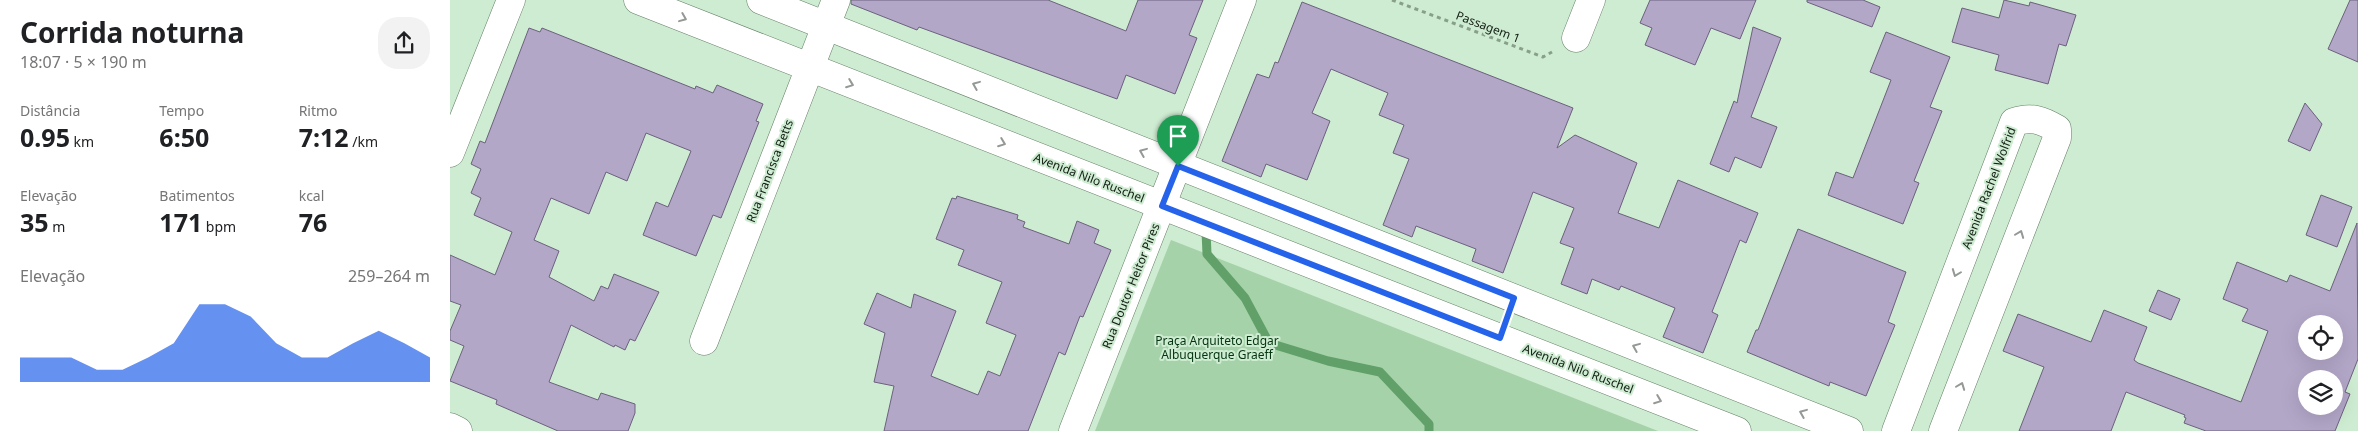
<!DOCTYPE html>
<html lang="pt">
<meta charset="utf-8">
<style>
body{margin:0;font-family:"Noto Sans",sans-serif;background:#f2f2f2;color:#202124;height:100vh;display:flex;flex-direction:column;font-size:19px;white-space:nowrap}
*{box-sizing:border-box;margin:0}
p{font-size:16px;color:#757577}
.icon{flex:none;width:28px;height:28px;fill:none;stroke:currentColor;stroke-width:2;stroke-linecap:round;stroke-linejoin:round}
.map{position:relative;flex:1;overflow:hidden}
.drawer{display:flex;flex-direction:column;background:#fff;width:450px}
.drawer>*{flex:none}
.tools{position:absolute;left:1848px;top:315px;display:grid;gap:10px}
.tools a{display:grid;place-items:center;width:45px;height:45px;border-radius:50%;background:#fff;box-shadow:0 5px 20px #0002;font-size:25px}
.pin{position:absolute;display:grid;place-items:center;width:42px;height:42px;color:#fff;margin:-51px -21px;border-radius:50% 50% 50% 0;rotate:-45deg;box-shadow:0 0 5px #0007}
.pin .icon{rotate:45deg}
.round{display:grid;place-items:center;flex:none;width:52px;height:52px;border-radius:20px;background:#f2f2f2}
.headline{display:flex;align-items:center;justify-content:space-between;height:85px;padding:0 20px}
h1{font-size:28px;font-weight:700;line-height:38px}
.stats{display:grid;grid-template-columns:repeat(3,1fr);gap:8px;height:85px;padding:5px 20px}
.stats div{display:grid;align-content:center}
.stats b{font-size:25px;font-weight:700}
.stats small{font-size:14px;font-weight:400}
.stats p{font-size:14px}
.chart{height:140px;padding:10px 20px}
.chart p{display:flex;justify-content:space-between}
.chart svg{width:100%;height:90px;margin-top:5px;fill:#2563eb;opacity:.7}
main{display:flex;flex:1;min-height:0}
.map>svg:first-child{display:block}
.green{fill:#a5d2a9}
.lines{fill:none;stroke-linecap:round;stroke-linejoin:round}
.stream{stroke:#61a069;stroke-width:9}
.building{fill:#b3a7c8;stroke:#6c607e;fill-rule:evenodd}
.street-casing{stroke:#647e66;stroke-width:29}
.secondary-casing{stroke:#647e66;stroke-width:29}
.path{stroke:#889f8a;stroke-width:3;stroke-dasharray:4 4;stroke-linecap:butt}
.street{stroke:#fff;stroke-width:28}
.secondary{stroke:#fff;stroke-width:28}
.oneway{stroke:#949995}
.route-casing{stroke:#fff;stroke-width:10}
.route{stroke:#2563eb;stroke-width:6}
.labels{text-anchor:middle;stroke-width:4;stroke-linejoin:round;paint-order:stroke}
.street-label{font-size:12px;fill:#121d13;stroke:#ceecd1}
.park-label{font-size:12px;fill:#043410;stroke:#ceecd1}
</style>
<main>
<section class="drawer">
<div class="headline"><div><h1>Corrida noturna</h1><p>18:07 · 5 × 190 m</p></div><a class="round"><svg class="icon" aria-label="share" viewBox="0 0 24 24"><path d="M12 15V3M7 8l5-5 5 5M5 13v7h14v-7"/></svg></a></div>
<div class="stats">
<div><p>Distância</p><b>0.95<small> km</small></b></div>
<div><p>Tempo</p><b>6:50</b></div>
<div><p>Ritmo</p><b>7:12<small> /km</small></b></div>
</div>
<div class="stats">
<div><p>Elevação</p><b>35<small> m</small></b></div>
<div><p>Batimentos</p><b>171<small> bpm</small></b></div>
<div><p>kcal</p><b>76</b></div>
</div>
<div class="chart"><p><span>Elevação</span>259–264 m</p>
<svg viewBox="0 0 160 44" preserveAspectRatio="none"><path d="M0 44V32L10 32L20 32L30 38L40 38L50 32L60 25L70 6L80 6L90 12L100 25L110 32L120 32L130 25L140 19L150 25L160 32V44z"/></svg>
</div>
</section>
<div class="map">
<svg width="1908" height="431" viewBox="0 0 1908 431">
<rect width="100%" height="100%" fill="#ceecd1"/>
<!-- green -->
<polygon class="green" points="721,240 757,254 1208,431 645,431"/>
<g class="lines">
<!-- stream -->
<polyline class="stream" points="756,231 757,254 795,298 819,343 878,361 930,372 979,424 979,431"/>
</g>
<!-- building -->
<g class="building">
<polygon points="401,0 598,0 676,31 688,0 753,0 739,35 747,38 725,94 676,75 667,99 469,27 467,30 401,4"/>
<polygon points="1200,0 1306,0 1290,39 1261,28 1245,65 1195,45 1202,28 1190,23"/>
<polygon points="1357,0 1413,0 1430,7 1422,27 1357,2"/>
<polygon points="1554,0 1579,6 1580,2 1626,15 1616,46 1609,44 1598,84 1545,70 1549,55 1502,42 1512,8 1549,18"/>
<polygon points="1900,0 1908,0 1908,62 1878,49"/>
<polygon points="852,2 1123,108 1107,148 1125,135 1187,163 1168,213 1209,228 1228,180 1308,213 1296,243 1290,240 1262,312 1268,315 1253,353 1213,337 1225,308 1171,286 1169,290 1142,279 1137,294 1111,284 1124,248 1110,243 1124,208 1083,192 1053,273 1022,261 1026,249 966,226 962,237 933,225 959,159 943,153 954,125 929,115 938,93 881,69 862,113 880,121 857,180 816,164 811,177 772,161 807,74 819,78 825,62 828,63"/>
<polygon points="1303,27 1331,38 1301,117 1327,127 1311,168 1285,157 1279,172 1260,164 1284,101 1287,103"/>
<polygon points="79,28 90,32 92,28 245,89 246,86 263,93 267,85 313,104 306,121 309,122 271,218 263,215 246,256 193,235 206,202 218,207 241,151 196,133 177,181 156,172 139,214 101,198 84,240 109,251 99,277 144,301 151,286 158,289 164,274 209,292 185,341 180,339 175,350 165,345 164,347 121,325 99,382 148,400 151,393 185,404 185,413 178,431 108,431 46,404 47,400 0,381 14,346 0,340 0,331 11,305 0,301 0,255 45,275 62,232 24,215 31,198 21,193 31,169 21,164 30,141 35,143"/>
<polygon points="1436,32 1500,57 1480,107 1492,111 1464,181 1469,183 1453,224 1378,195 1386,172 1403,178 1441,80 1420,72"/>
<polygon points="1855,103 1872,124 1860,151 1838,141"/>
<polygon points="1871,195 1902,207 1887,247 1856,235"/>
<polygon points="507,196 568,215 567,219 575,222 573,227 619,244 627,221 649,230 644,243 661,250 633,317 630,316 615,355 609,352 578,431 434,431 444,386 424,382 435,333 414,324 427,293 461,308 464,294 506,311 481,376 528,395 538,371 550,376 566,335 536,323 552,282 508,265 514,250 486,239 502,198 506,199"/>
<path d="M 1907,223 L 1908,359 L 1895,392 L 1900,394 L 1885,431 L 1756,431 L 1734,423 L 1736,418 L 1734,417 L 1735,415 L 1676,392 L 1661,431 L 1569,431 L 1594,367 L 1553,351 L 1568,314 L 1641,342 L 1654,310 L 1697,327 L 1684,360 L 1688,363 L 1791,402 L 1818,331 L 1792,321 L 1798,309 L 1773,299 L 1787,262 L 1837,282 L 1840,275 L 1880,291 ZM 1856,324 L 1884,324 L 1884,351 L 1856,351 ZM 1856,379 L 1884,379 L 1884,406 L 1856,406 Z"/>
<polygon points="1348,229 1456,272 1438,322 1445,325 1416,396 1380,382 1379,386 1297,352 1306,330 1308,330"/>
<polygon points="1708,290 1730,299 1721,320 1699,311"/>
</g>
<g class="lines">
<!-- street casing -->
<g class="street-casing">
<g id="street">
<polyline points="1126,38 1141,0"/>
<polyline points="0,153 61,0"/>
<polyline points="254,341 386,0"/>
<polyline points="0,427 8,431"/>
<polyline points="623,431 792,0"/>
<path d="M 1446,431 L 1564,122 C 1581,116 1592,120 1607,129 L 1607,138 L 1493,431"/>
</g>
</g>
<!-- secondary casing -->
<g class="secondary-casing">
<g id="secondary">
<polyline points="188,0 1287,431"/>
<polyline points="311,0 1399,431"/>
</g>
</g>
<!-- path -->
<polyline class="path" points="942,0 1093,57 1102,52"/>
<!-- street -->
<use href="#street" class="street"/>
<!-- secondary -->
<use href="#secondary" class="secondary"/>
</g>
<!-- one-way arrows -->
<defs><path id="oneway-chevron" d="M-2-3.5L2.5 0L-2 3.5" fill="none" stroke-width="1.6" stroke-linecap="round" stroke-linejoin="round" transform="scale(1.25)"/></defs>
<g class="oneway">
<use href="#oneway-chevron" transform="translate(233 18) rotate(22)"/>
<use href="#oneway-chevron" transform="translate(400 84) rotate(21)"/>
<use href="#oneway-chevron" transform="translate(526 85) rotate(-158)"/>
<use href="#oneway-chevron" transform="translate(552 143) rotate(21)"/>
<use href="#oneway-chevron" transform="translate(693 152) rotate(-158)"/>
<use href="#oneway-chevron" transform="translate(1570 234) rotate(-69)"/>
<use href="#oneway-chevron" transform="translate(1506 273) rotate(111)"/>
<use href="#oneway-chevron" transform="translate(1186 347) rotate(-158)"/>
<use href="#oneway-chevron" transform="translate(1511 386) rotate(-69)"/>
<use href="#oneway-chevron" transform="translate(1208 400) rotate(21)"/>
<use href="#oneway-chevron" transform="translate(1353 413) rotate(-158)"/>
</g>
<g class="lines">
<!-- route casing -->
<g class="route-casing">
<polygon id="route" points="728,166 1064,298 1050,338 712,206"/>
</g>
<!-- route -->
<use href="#route" class="route"/>
</g>
<g class="labels">
<!-- street labels -->
<g class="street-label">
<text transform="translate(1038 27) rotate(21)" y="4">Passagem 1</text>
<text transform="translate(320 171) rotate(-69)" y="4">Rua Francisca Betts</text>
<text transform="translate(639 178) rotate(21)" y="4">Avenida Nilo Ruschel</text>
<text transform="translate(1539 188) rotate(-69)" y="4">Avenida Rachel Wolfrid</text>
<text transform="translate(681 286) rotate(-68)" y="4">Rua Doutor Heitor Pires</text>
<text transform="translate(1128 369) rotate(21)" y="4">Avenida Nilo Ruschel</text>
</g>
<!-- park labels -->
<g class="park-label">
<text x="767" y="345">Praça Arquiteto Edgar<tspan x="767" dy="14">Albuquerque Graeff</tspan></text>
</g>
</g>
</svg>
<div class="tools">
<a><svg class="icon" aria-label="locate" viewBox="0 0 24 24"><circle cx="12" cy="12" r="6"/><path d="M12 2v4M12 18v4M2 12h4M18 12h4"/></svg></a>
<a><svg class="icon" aria-label="layers" viewBox="0 0 24 24"><path d="M12 4l9 5-9 5-9-5zM3 14l9 5 9-5"/></svg></a>
</div>
<div class="pin" style="left:728px;top:166px;background:#1e9e55"><svg class="icon" aria-label="arrive" viewBox="0 0 24 24"><path d="M6 21V4h12l-3 4 3 4H6"/></svg></div>
</div>
</main>
